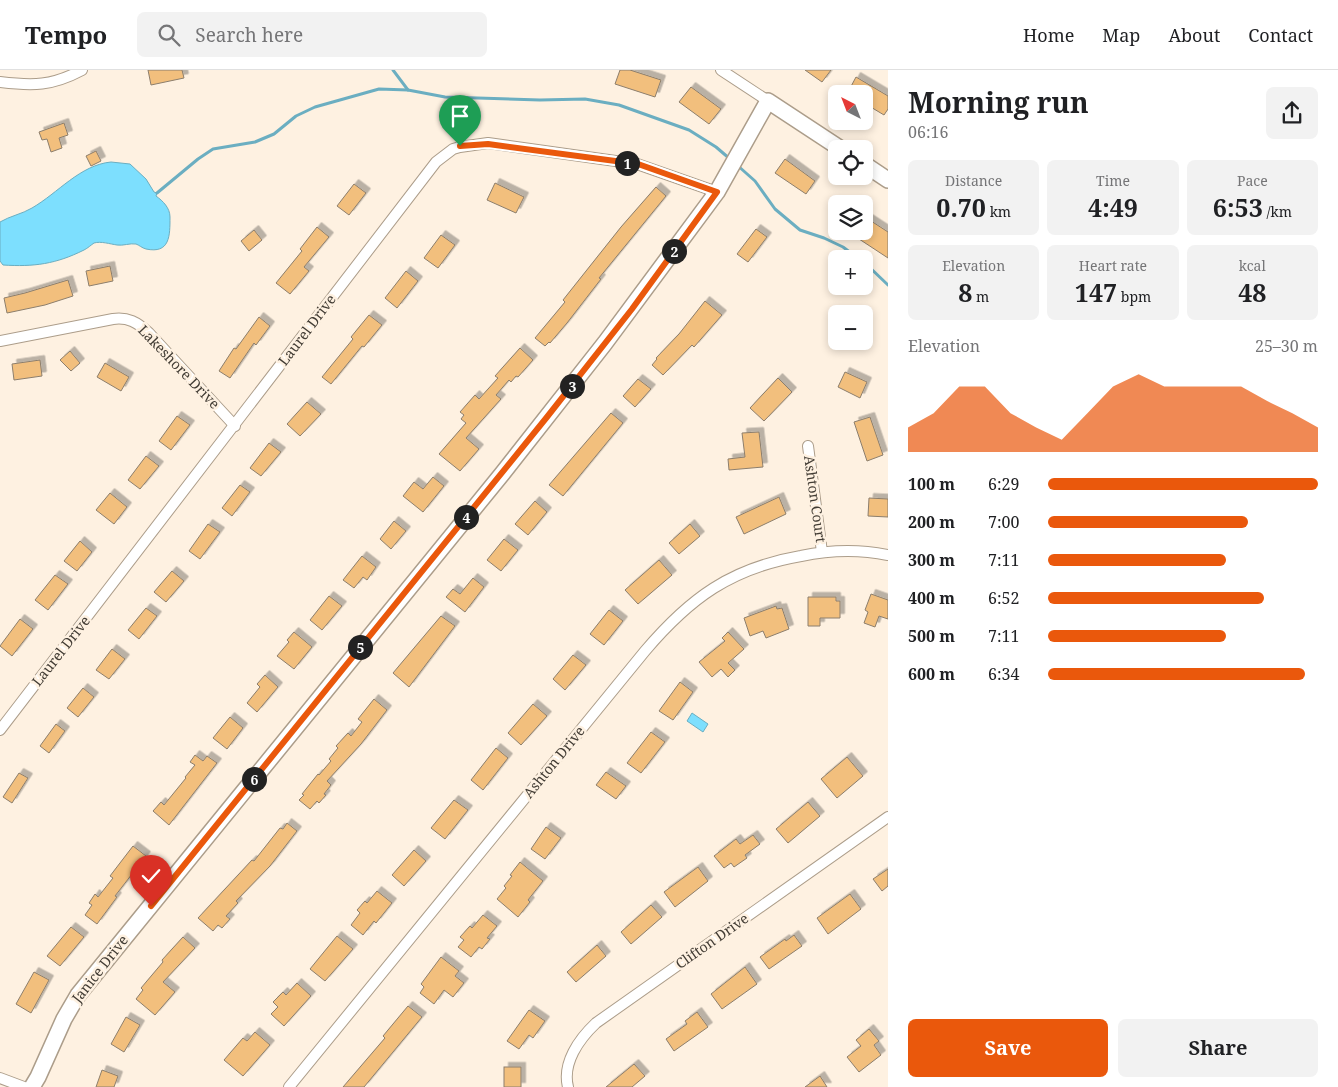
<!DOCTYPE html>
<meta charset="utf-8">
<style>
body{margin:0;font-family:"Noto Serif",serif;background:#f2f2f2;color:#202124;height:100vh;display:flex;flex-direction:column;font-size:19px;white-space:nowrap}
*{box-sizing:border-box;margin:0}
p{font-size:16px;color:#757577}
.icon{flex:none;width:28px;height:28px;fill:none;stroke:currentColor;stroke-width:2;stroke-linecap:round;stroke-linejoin:round}
.map{position:relative;flex:1;overflow:hidden}
.side{display:flex;flex-direction:column;background:#fff;width:450px}
.side>*{flex:none}
.needle{width:32px;rotate:318deg}
.buttons{position:absolute;left:828px;top:15px;display:grid;gap:10px}
.buttons a{display:grid;place-items:center;width:45px;height:45px;border-radius:8px;background:#fff;box-shadow:0 2px 8px #0003;font-size:25px}
.pin{position:absolute;display:grid;place-items:center;width:42px;height:42px;color:#fff;margin:-51px -21px;border-radius:50% 50% 50% 0;rotate:-45deg;box-shadow:0 0 5px #0007}
.pin .icon{rotate:45deg}
.km{position:absolute;width:25px;height:25px;margin:-12px;border-radius:50%;background:#222;color:#fff;font-size:14px;line-height:25px;text-align:center}
.round{display:grid;place-items:center;flex:none;width:52px;height:52px;border-radius:8px;background:#f2f2f2}
.head{display:flex;align-items:center;justify-content:space-between;height:85px;padding:0 20px}
h1{font-size:28px;font-weight:700;line-height:38px}
.stats{display:grid;grid-template-columns:repeat(3,1fr);gap:8px;height:85px;padding:5px 20px}
.stats div{display:grid;align-content:center;border-radius:8px;background:#f2f2f2;text-align:center}
.stats b{font-size:25px;font-weight:700}
.stats small{font-size:14px;font-weight:400}
.stats p{font-size:14px}
.chart{height:140px;padding:10px 20px}
.chart p{display:flex;justify-content:space-between}
.chart svg{width:100%;height:90px;margin-top:5px;fill:#ea580c;opacity:.7}
.action{display:flex;gap:10px;margin-top:auto;padding:10px 20px}
.action a{flex:1;height:58px;border-radius:8px;background:#ea580c;color:#fff;font-size:20px;font-weight:700;line-height:58px;text-align:center}
.action a+a{background:#f2f2f2;color:#202124}
ul{padding:0 20px;list-style:none;font-size:16px}
li{display:grid;grid-template-columns:80px 60px 1fr;align-items:center;height:38px}
li i{height:12px;border-radius:6px;background:#ea580c}
header{display:flex;align-items:center;gap:30px;box-sizing:border-box;height:70px;padding:0 25px;background:#fff;border-bottom:1px solid #e0e0e0}
header strong{font-size:24px}
nav{display:flex;gap:28px;margin-inline-start:auto;font-size:18px}
.search{width:350px;height:45px;background:#f2f2f2;display:flex;align-items:center;gap:12px;box-sizing:border-box;padding:0 18px;border-radius:8px;color:#757577;font-size:19px}
main{display:flex;flex:1;min-height:0}
.map>svg:first-child{display:block}
.water{fill:#7ddffe;stroke:#6baec1}
.lines{fill:none;stroke-linecap:round;stroke-linejoin:round}
.stream{stroke:#6baec1;stroke-width:3}
.building{fill:#f2bf7d;stroke:#8c7e6c;filter:url(#shadow)}
.street-casing{stroke:#ac9d8a;stroke-width:12}
.secondary-casing{stroke:#ac9d8a;stroke-width:18}
.street{stroke:#fff;stroke-width:10}
.secondary{stroke:#fff;stroke-width:15}
.route-casing{stroke:#fff;stroke-width:10}
.route{stroke:#ea580c;stroke-width:6}
.labels{text-anchor:middle;stroke-width:5;stroke-linejoin:round;paint-order:stroke}
.street-label{font-size:14px;fill:#423c34;stroke:#fef1e1}
</style>
<header>
<strong>Tempo</strong>
<div class="search"><svg class="icon" aria-label="search" viewBox="0 0 24 24"><circle cx="10" cy="10" r="6"/><path d="M15 15l6 6"/></svg>Search here</div>
<nav><a>Home</a><a>Map</a><a>About</a><a>Contact</a></nav>
</header>
<main>
<div class="map">
<svg width="888" height="1017" viewBox="0 0 888 1017">
<defs>
<filter id="shadow"><feDropShadow dx="4.5" dy="-4.5" stdDeviation="0" flood-color="#0004"/></filter>
</defs>
<rect width="100%" height="100%" fill="#fef1e1"/>
<!-- water -->
<g class="water">
<path d="M 111,92 L 130,94 L 146,109 L 154,122 L 157,123 L 156,126 C 163,131 170,138 170,147 C 170,166 170,184 146,179 C 142,178 139,175 136,174 C 130,173 123,176 117,175 C 110,174 101,171 94,173 C 91,175 88,178 84,180 C 56,194 34,197 3,195 L 0,191 L 0,152 C 10,146 22,144 32,138 C 58,123 80,95 111,92 Z"/>
<polygon points="692,643 708,654 703,662 687,651"/>
</g>
<g class="lines">
<!-- stream -->
<g class="stream">
<polyline points="393,0 408,20"/>
<polyline points="737,95 755,111 775,139 800,160 824,168 843,177 859,189"/>
<polyline points="157,123 198,89 213,79 255,72 274,64 296,46 315,37 379,19 408,20 445,27 540,30 585,29 619,35 689,60 716,77 730,89"/>
<polyline points="864,192 888,215"/>
</g>
</g>
<!-- building -->
<g class="building">
<polygon points="148,0 182,0 184,8 151,15"/>
<polygon points="620,0 630,0 661,10 655,27 615,14"/>
<polygon points="805,0 831,0 822,12"/>
<polygon points="856,7 888,26 888,39 884,45 864,33 864,24 847,24"/>
<polygon points="691,17 721,39 709,54 679,32"/>
<polygon points="64,53 68,65 59,68 62,78 51,82 47,69 42,70 39,62"/>
<polygon points="96,81 101,91 91,96 86,86"/>
<polygon points="785,89 815,111 806,124 775,103"/>
<polygon points="495,113 524,127 516,143 487,130"/>
<polygon points="354,114 366,123 349,145 337,136"/>
<polygon points="656,117 666,126 599,208 601,209 567,253 550,273 549,272 545,276 535,268 565,232 563,230 621,157"/>
<polygon points="868,149 888,162 888,188 856,167 860,161 864,161 864,156"/>
<polygon points="317,157 329,167 304,197 309,201 290,224 276,213 302,181 300,179"/>
<polygon points="756,159 767,167 748,192 737,184"/>
<polygon points="254,160 262,170 249,181 241,171"/>
<polygon points="441,165 455,175 438,198 424,188"/>
<polygon points="110,196 113,211 89,216 86,201"/>
<polygon points="406,201 418,211 397,238 385,228"/>
<polygon points="68,210 73,226 45,235 7,243 4,228 25,223"/>
<polygon points="705,231 722,245 694,277 692,275 663,305 652,295 657,289 656,288 679,264"/>
<polygon points="369,245 382,255 364,277 362,276 331,314 322,307 353,269 351,267"/>
<polygon points="259,247 270,256 256,275 254,273 230,308 219,301 234,278 236,279"/>
<polygon points="520,278 533,290 518,307 516,306 511,312 509,310 496,325 501,329 466,368 479,379 460,401 439,384 466,353 461,349 464,345 460,342 475,325 479,329 498,308 495,306"/>
<polygon points="70,281 80,293 71,301 60,290"/>
<polygon points="40,290 42,306 14,310 12,294"/>
<polygon points="105,293 129,307 121,321 97,307"/>
<polygon points="845,302 867,312 860,328 838,317"/>
<polygon points="778,308 792,322 764,351 750,338"/>
<polygon points="638,309 651,319 635,337 623,326"/>
<polygon points="307,332 321,344 300,366 287,354"/>
<polygon points="611,343 623,353 563,426 549,415"/>
<polygon points="177,346 190,355 171,380 159,371"/>
<polygon points="870,347 883,385 867,391 854,352"/>
<polygon points="759,362 763,397 729,400 728,389 745,387 742,363"/>
<polygon points="269,373 281,382 261,406 250,398"/>
<polygon points="146,386 159,396 140,419 128,410"/>
<polygon points="433,407 444,416 423,442 403,426 414,412 423,419"/>
<polygon points="240,415 250,422 232,446 222,438"/>
<polygon points="110,423 127,437 114,454 96,440"/>
<polygon points="779,427 786,444 744,464 736,447"/>
<polygon points="869,428 888,429 888,447 868,446"/>
<polygon points="535,431 547,442 528,465 515,454"/>
<polygon points="394,451 406,461 391,479 380,469"/>
<polygon points="208,454 220,462 200,489 189,481"/>
<polygon points="690,454 700,466 679,484 669,473"/>
<polygon points="504,469 518,480 501,501 487,490"/>
<polygon points="80,471 92,482 77,501 64,491"/>
<polygon points="362,486 376,497 367,510 363,507 354,518 343,510"/>
<polygon points="659,490 672,505 638,534 625,520"/>
<polygon points="172,501 184,511 166,532 154,522"/>
<polygon points="55,505 68,514 48,540 35,530"/>
<polygon points="473,508 484,517 465,542 446,527 453,519 460,524"/>
<polygon points="871,524 888,530 888,549 879,546 875,557 864,553 868,542 865,540"/>
<polygon points="329,526 342,536 322,560 310,550"/>
<polygon points="808,527 836,527 836,531 840,531 840,548 820,548 820,556 808,556"/>
<polygon points="776,536 777,539 782,538 789,559 766,568 763,561 750,566 744,548"/>
<polygon points="146,538 157,546 139,569 128,560"/>
<polygon points="609,540 623,551 604,575 590,564"/>
<polygon points="441,546 455,556 409,617 393,603"/>
<polygon points="20,549 33,559 12,586 0,576"/>
<polygon points="294,562 312,577 294,599 277,586 289,572 287,570"/>
<polygon points="728,562 744,579 728,593 735,600 728,607 721,599 712,607 699,592 725,571 722,568"/>
<polygon points="112,579 125,589 109,609 96,600"/>
<polygon points="573,585 586,595 565,620 553,609"/>
<polygon points="265,605 278,617 257,642 247,633 260,617 257,614"/>
<polygon points="680,612 693,622 673,650 659,641"/>
<polygon points="83,618 94,627 78,647 67,638"/>
<polygon points="374,629 387,640 361,674 327,711 331,715 324,724 326,725 319,733 317,731 310,739 299,730 304,725 302,724 318,704 319,705 331,691 329,689 338,678 336,676 348,663 351,666 362,652 358,649"/>
<polygon points="533,634 547,646 521,675 508,663"/>
<polygon points="230,647 243,658 227,679 213,668"/>
<polygon points="56,654 65,661 49,683 40,676"/>
<polygon points="651,662 665,672 641,703 627,693"/>
<polygon points="496,678 508,688 483,720 471,710"/>
<polygon points="195,685 203,691 207,686 217,693 169,755 153,741 161,732 164,735 186,708 185,707 195,695 190,692"/>
<polygon points="847,687 863,706 837,728 821,709"/>
<polygon points="606,702 626,716 616,729 596,715"/>
<polygon points="19,703 28,708 12,733 3,727"/>
<polygon points="454,730 468,740 445,769 431,758"/>
<polygon points="808,732 820,746 788,773 776,759"/>
<polygon points="287,753 297,761 270,796 236,831 238,833 226,846 230,849 222,858 218,855 213,861 198,848 252,790 254,791 280,758 283,759"/>
<polygon points="546,757 561,768 545,789 531,779"/>
<polygon points="753,765 760,774 745,785 747,788 734,797 731,793 724,798 714,786 736,769 740,774"/>
<polygon points="133,776 146,786 115,826 117,827 97,854 85,845 92,835 89,833 95,824 98,827 113,808 110,806"/>
<polygon points="414,780 426,791 404,816 392,805"/>
<polygon points="520,792 543,811 528,830 530,832 518,847 497,829 506,818 504,816 512,806 510,805"/>
<polygon points="698,797 708,811 675,837 664,822"/>
<polygon points="888,799 888,816 882,821 873,809"/>
<polygon points="377,821 392,833 376,853 374,851 363,865 351,855 360,843 357,840 365,831 367,833"/>
<polygon points="850,824 861,839 828,864 817,848"/>
<polygon points="651,835 662,847 631,874 621,862"/>
<polygon points="483,845 497,856 487,868 490,869 482,879 479,877 471,887 458,877 464,870 460,867 470,856 472,858"/>
<polygon points="71,857 84,867 60,896 47,886"/>
<polygon points="794,865 802,876 769,899 760,887 785,869 786,871"/>
<polygon points="337,866 353,879 325,911 310,899"/>
<polygon points="183,867 195,878 163,912 175,922 155,945 136,929 143,920 141,918 163,892 162,890"/>
<polygon points="597,875 606,886 576,912 567,902"/>
<polygon points="441,887 459,901 455,906 464,913 453,927 444,920 434,934 420,923 424,917 421,914"/>
<polygon points="745,897 757,914 722,939 711,924"/>
<polygon points="34,902 49,910 31,943 16,934"/>
<polygon points="297,913 311,926 284,956 271,944 278,937 273,932 283,922 286,925"/>
<polygon points="408,936 422,947 364,1017 343,1017 385,968 383,966"/>
<polygon points="529,940 545,951 533,968 529,965 519,979 507,971"/>
<polygon points="697,942 708,957 674,981 666,969 687,954 685,951"/>
<polygon points="126,947 140,955 124,982 111,974"/>
<polygon points="869,959 879,971 874,975 881,985 859,1002 847,987 861,976 856,970"/>
<polygon points="255,962 270,975 243,1006 224,990 243,968 247,971"/>
<polygon points="634,994 645,1006 632,1017 606,1017"/>
<rect x="504" y="997" width="17" height="20"/>
<polygon points="102,1000 118,1006 114,1017 96,1017"/>
<polygon points="820,1006 827,1017 805,1017"/>
</g>
<g class="lines">
<!-- street casing -->
<g class="street-casing">
<g id="street">
<polyline points="721,0 768,31"/>
<path d="M 0,12 C 33,16 52,16 82,0"/>
<path d="M 0,271 L 113,249 C 128,247 137,252 149,263 L 235,356"/>
<polyline points="808,376 822,482"/>
<polyline points="0,660 436,92 453,79 460,77 488,73 637,94 717,122"/>
<polyline points="0,1008 24,1017"/>
<path d="M 289,1017 L 645,581 C 690,528 731,498 801,486 C 830,480 858,479 888,485"/>
<path d="M 568,1017 C 562,993 579,969 596,953 L 888,747"/>
</g>
</g>
<!-- secondary casing -->
<g class="secondary-casing">
<g id="secondary">
<polyline points="864,94 888,110"/>
<polyline points="32,1017 38,1007 64,949 78,925 502,404 605,273 717,122 768,31 841,79"/>
</g>
</g>
<!-- street -->
<use href="#street" class="street"/>
<!-- secondary -->
<use href="#secondary" class="secondary"/>
</g>
<g class="lines">
<!-- route casing -->
<g class="route-casing">
<polyline id="route" points="151,836 547,347 632,239 717,122 638,94 488,74 460,76"/>
</g>
<!-- route -->
<use href="#route" class="route"/>
</g>
<g class="labels">
<!-- street labels -->
<g class="street-label">
<text transform="translate(307 260) rotate(-53)" y="5">Laurel Drive</text>
<text transform="translate(179 297) rotate(46)" y="5">Lakeshore Drive</text>
<text transform="translate(815 429) rotate(82)" y="5">Ashton Court</text>
<text transform="translate(61 581) rotate(-52)" y="5">Laurel Drive</text>
<text transform="translate(554 692) rotate(-51)" y="5">Ashton Drive</text>
<text transform="translate(712 871) rotate(-35)" y="5">Clifton Drive</text>
<text transform="translate(100 899) rotate(-52)" y="5">Janice Drive</text>
</g>
</g>
</svg>
<div class="buttons">
<a><svg class="needle" viewBox="-14 -14 28 28"><path d="M0-13l5 13h-10z" fill="#e53935"/><path d="M0 13l5-13h-10z" fill="#757577"/></svg></a>
<a><svg class="icon" aria-label="locate" viewBox="0 0 24 24"><circle cx="12" cy="12" r="6"/><path d="M12 2v4M12 18v4M2 12h4M18 12h4"/></svg></a>
<a><svg class="icon" aria-label="layers" viewBox="0 0 24 24"><path d="M12 4l9 5-9 5-9-5zM3 14l9 5 9-5"/></svg></a>
<a>+</a>
<a>−</a>
</div>
<div class="pin" style="left:460px;top:76px;background:#1e9e55"><svg class="icon" aria-label="arrive" viewBox="0 0 24 24"><path d="M6 21V4h12l-3 4 3 4H6"/></svg></div>
<div class="pin" style="left:151px;top:836px;background:#d93025"><svg class="icon" aria-label="check" viewBox="0 0 24 24"><path d="M5 12l5 5 9-10"/></svg></div>
<b class="km" style="left:627px;top:93px">1</b>
<b class="km" style="left:674px;top:181px">2</b>
<b class="km" style="left:572px;top:316px">3</b>
<b class="km" style="left:466px;top:447px">4</b>
<b class="km" style="left:360px;top:577px">5</b>
<b class="km" style="left:254px;top:709px">6</b>
</div>
<section class="side">
<div class="head"><div><h1>Morning run</h1><p>06:16</p></div><a class="round"><svg class="icon" aria-label="share" viewBox="0 0 24 24"><path d="M12 15V3M7 8l5-5 5 5M5 13v7h14v-7"/></svg></a></div>
<div class="stats">
<div><p>Distance</p><b>0.70<small> km</small></b></div>
<div><p>Time</p><b>4:49</b></div>
<div><p>Pace</p><b>6:53<small> /km</small></b></div>
</div>
<div class="stats">
<div><p>Elevation</p><b>8<small> m</small></b></div>
<div><p>Heart rate</p><b>147<small> bpm</small></b></div>
<div><p>kcal</p><b>48</b></div>
</div>
<div class="chart"><p><span>Elevation</span>25–30 m</p>
<svg viewBox="0 0 160 44" preserveAspectRatio="none"><path d="M0 44V32L10 25L20 12L30 12L40 25L50 32L60 38L70 25L80 12L90 6L100 12L110 12L120 12L130 12L140 19L150 25L160 32V44z"/></svg>
</div>
<ul>
<li><b>100 m</b>6:29<i style="width:100%"></i></li>
<li><b>200 m</b>7:00<i style="width:74%"></i></li>
<li><b>300 m</b>7:11<i style="width:66%"></i></li>
<li><b>400 m</b>6:52<i style="width:80%"></i></li>
<li><b>500 m</b>7:11<i style="width:66%"></i></li>
<li><b>600 m</b>6:34<i style="width:95%"></i></li>
</ul>
<div class="action"><a>Save</a><a>Share</a></div>
</section>
</main>
